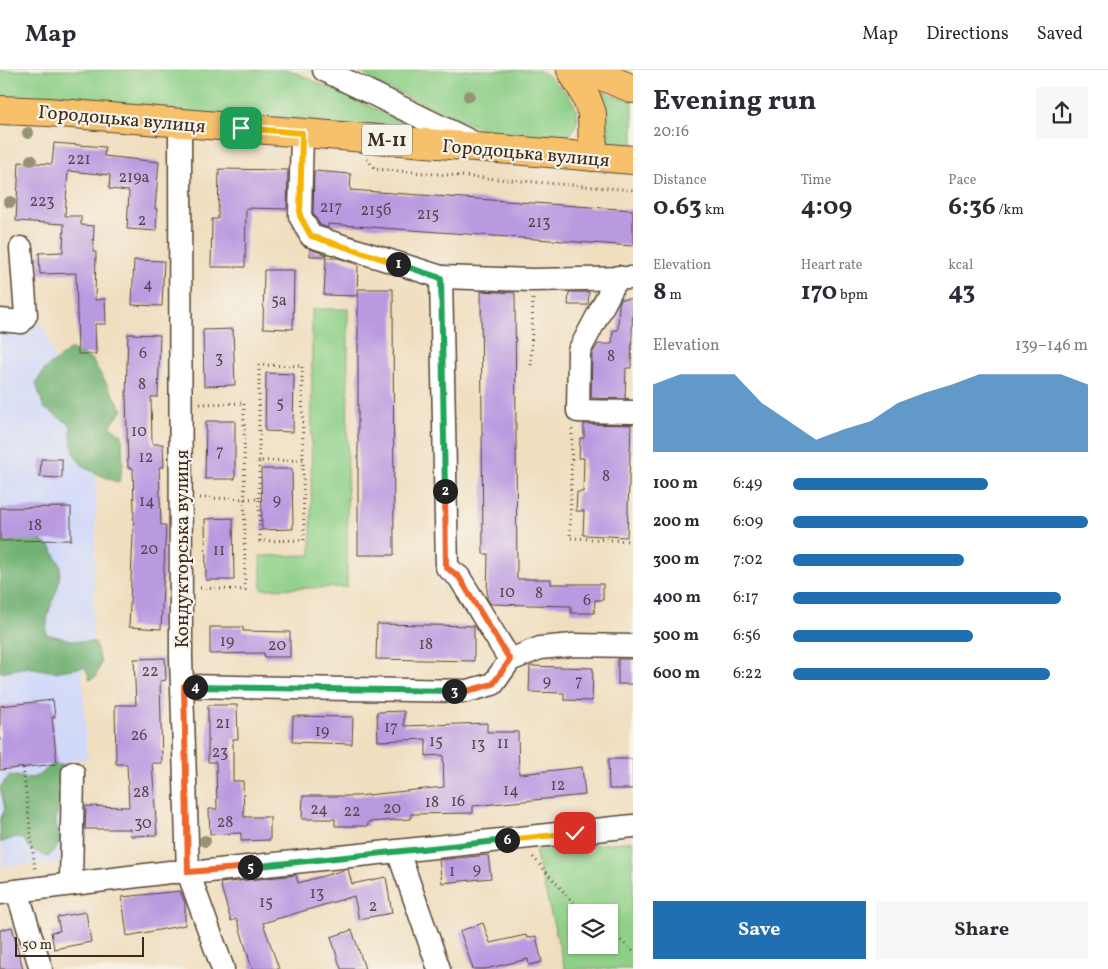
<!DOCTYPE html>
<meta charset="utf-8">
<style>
body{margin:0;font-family:Vollkorn,serif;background:#f7f7f7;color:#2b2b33;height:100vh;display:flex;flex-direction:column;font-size:19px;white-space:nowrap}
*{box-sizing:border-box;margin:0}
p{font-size:16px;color:#7c7c81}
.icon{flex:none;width:28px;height:28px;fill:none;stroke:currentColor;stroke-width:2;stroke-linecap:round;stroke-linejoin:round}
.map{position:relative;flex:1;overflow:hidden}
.sheet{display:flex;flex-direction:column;background:#fff;width:475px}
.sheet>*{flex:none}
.buttons{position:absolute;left:568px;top:834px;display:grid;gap:10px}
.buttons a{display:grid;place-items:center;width:50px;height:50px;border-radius:0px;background:#fff;box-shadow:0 1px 4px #0004;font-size:25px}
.scale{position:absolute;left:15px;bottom:12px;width:129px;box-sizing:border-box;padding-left:5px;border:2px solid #3b2a1e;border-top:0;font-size:14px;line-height:18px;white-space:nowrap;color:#3b2a1e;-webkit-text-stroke:4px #f7f3e8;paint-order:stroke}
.pin{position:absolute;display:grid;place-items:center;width:42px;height:42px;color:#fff;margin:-21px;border-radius:10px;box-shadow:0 2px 8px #0006}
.km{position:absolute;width:25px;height:25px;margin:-12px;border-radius:50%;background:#222;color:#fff;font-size:14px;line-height:25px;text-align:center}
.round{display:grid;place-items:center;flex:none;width:52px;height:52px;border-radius:0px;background:#f7f7f7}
.headline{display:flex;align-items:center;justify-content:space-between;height:85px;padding:0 20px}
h1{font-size:28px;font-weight:700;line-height:38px}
.metrics{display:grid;grid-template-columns:repeat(3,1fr);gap:8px;height:85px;padding:5px 20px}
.metrics div{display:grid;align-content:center}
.metrics b{font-size:25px;font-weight:700}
.metrics small{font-size:14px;font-weight:400}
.metrics p{font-size:14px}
.chart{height:140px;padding:10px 20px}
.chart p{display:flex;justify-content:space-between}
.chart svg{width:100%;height:90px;margin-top:5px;fill:#1f6fb2;opacity:.7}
.button{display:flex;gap:10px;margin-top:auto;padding:10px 20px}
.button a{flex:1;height:58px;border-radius:0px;background:#1f6fb2;color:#fff;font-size:20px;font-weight:700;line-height:58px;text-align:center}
.button a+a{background:#f7f7f7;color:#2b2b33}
ul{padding:0 20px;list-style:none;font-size:16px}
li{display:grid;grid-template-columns:80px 60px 1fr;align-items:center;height:38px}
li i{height:12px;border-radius:6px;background:#1f6fb2}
header{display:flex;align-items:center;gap:30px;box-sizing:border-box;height:70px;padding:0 25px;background:#fff;border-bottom:1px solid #e1e1e2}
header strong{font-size:24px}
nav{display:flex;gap:28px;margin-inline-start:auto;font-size:18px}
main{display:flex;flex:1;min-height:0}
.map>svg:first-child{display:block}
.built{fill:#d1d9f9}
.green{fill:#8fd088;stroke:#657d53;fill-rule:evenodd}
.forest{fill:#73b274;stroke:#576e49}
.building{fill:#b999e0}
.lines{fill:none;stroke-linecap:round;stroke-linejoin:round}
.minor-casing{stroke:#564536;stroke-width:25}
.major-casing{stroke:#564536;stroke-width:30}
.path{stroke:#564536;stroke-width:3;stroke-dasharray:1 4;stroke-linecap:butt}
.minor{stroke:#fff;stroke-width:22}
.major{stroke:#f7c06b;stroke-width:28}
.tree{fill:#989275}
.split-1-casing{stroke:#fff;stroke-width:10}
.split-2-casing{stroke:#fff;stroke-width:10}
.split-3-casing{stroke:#fff;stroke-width:10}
.split-4-casing{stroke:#fff;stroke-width:10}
.split-5-casing{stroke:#fff;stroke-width:10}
.split-6-casing{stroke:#fff;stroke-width:10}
.split-7-casing{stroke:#fff;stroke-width:10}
.split-1{stroke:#f5b400;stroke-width:6}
.split-2{stroke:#22a559;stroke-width:6}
.split-3{stroke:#f0652b;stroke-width:6}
.split-4{stroke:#22a559;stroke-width:6}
.split-5{stroke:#f0652b;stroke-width:6}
.split-6{stroke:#22a559;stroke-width:6}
.split-7{stroke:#f5b400;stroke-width:6}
.labels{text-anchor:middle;stroke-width:4.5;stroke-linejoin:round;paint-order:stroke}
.number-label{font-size:16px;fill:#5a464e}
.shield{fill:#f7f3e8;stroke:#73665b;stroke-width:1}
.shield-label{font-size:18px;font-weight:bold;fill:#3b2a1e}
.street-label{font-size:19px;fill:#3b2a1e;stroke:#f7f3e8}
</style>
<header>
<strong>Map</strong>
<nav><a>Map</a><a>Directions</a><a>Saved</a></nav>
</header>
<main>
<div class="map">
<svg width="633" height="899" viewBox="0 0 633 899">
<rect width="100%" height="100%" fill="#f7f3e8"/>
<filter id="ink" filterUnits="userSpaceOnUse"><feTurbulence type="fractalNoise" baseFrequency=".02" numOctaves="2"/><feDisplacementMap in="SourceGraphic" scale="10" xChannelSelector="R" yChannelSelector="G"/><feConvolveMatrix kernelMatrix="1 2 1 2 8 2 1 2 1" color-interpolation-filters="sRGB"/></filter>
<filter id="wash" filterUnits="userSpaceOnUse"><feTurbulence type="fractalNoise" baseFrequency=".0096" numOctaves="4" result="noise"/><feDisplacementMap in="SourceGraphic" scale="20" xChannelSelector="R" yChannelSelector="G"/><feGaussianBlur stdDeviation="1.12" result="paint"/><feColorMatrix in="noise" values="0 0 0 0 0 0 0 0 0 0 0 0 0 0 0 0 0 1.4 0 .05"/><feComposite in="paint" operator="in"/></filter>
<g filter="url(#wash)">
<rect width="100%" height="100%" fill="#f0debf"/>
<!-- built -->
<polygon class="built" points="0,251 42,253 97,411 91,600 82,600 87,689 69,690 66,792 3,796 0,762"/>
<!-- green -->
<g class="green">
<polygon points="0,0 290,0 412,56 410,62 4,27 0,26"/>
<path d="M 360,0 L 538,0 C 553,8 581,31 577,51 C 576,56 572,61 570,65 L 556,71 L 489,62 L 375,13 Z"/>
<polygon points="603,22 633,32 633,79 611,77 602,59"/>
<polygon points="312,239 348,239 347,517 262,519 260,486 311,485"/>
<path d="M 633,771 L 633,899 L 565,899 L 535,781 ZM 576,842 L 609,842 L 609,875 L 576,875 Z"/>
</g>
<!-- forest -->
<g class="forest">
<path d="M 71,279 L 92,290 L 123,340 L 110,356 L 122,365 L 123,395 L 119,413 C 84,398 70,397 71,355 L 44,338 L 36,313 L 45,299 Z"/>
<polygon points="0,464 36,468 51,477 61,496 58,516 48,544 46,564 75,571 95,572 101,593 96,606 90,610 85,597 54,602 28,597 0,602"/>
<path d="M 52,694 L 70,696 L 64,728 L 55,749 L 61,770 L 55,780 L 48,787 L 29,778 L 24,769 L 16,767 L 0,773 L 0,750 L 5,739 L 0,717 L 10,705 C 33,709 35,711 52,694 Z"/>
</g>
<g id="blocks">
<!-- building -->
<g class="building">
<polygon points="54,73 105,77 104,86 159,92 155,139 157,139 156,161 127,159 129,121 109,119 110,105 68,101 65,146 81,146 81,155 94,156 93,182 96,182 95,230 105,229 106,254 95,254 96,284 78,284 76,203 40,204 39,183 63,182 64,154 16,151 19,92 52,94"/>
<polygon points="219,99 288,100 287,139 246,138 245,197 211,197 212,149 218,149"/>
<polygon points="314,101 351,104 350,120 633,140 633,176 328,154 328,158 320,155 313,143"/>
<polygon points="310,179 327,185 327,186 310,186"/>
<polygon points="326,188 338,188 358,195 357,226 324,225"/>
<polygon points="134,190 164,191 162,236 132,235"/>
<polygon points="264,200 294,200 293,259 263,258"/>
<polygon points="358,219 393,219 394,485 358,485"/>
<polygon points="481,221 515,223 517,509 551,509 551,514 603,514 603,530 595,530 594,543 571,543 571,536 491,534 487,528 488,484 483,484"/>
<polygon points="569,222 589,222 588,235 568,235"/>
<polygon points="621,229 633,229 631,298 626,298 625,328 629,329 591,328 592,284 598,274 612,274 613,260 618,260 619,234"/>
<polygon points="233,259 235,315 204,316 203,260"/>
<polygon points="128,264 160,265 158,327 151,327 152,374 163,374 164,397 159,397 161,455 166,455 161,559 129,557 134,440 133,398 128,398 126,326"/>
<polygon points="266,303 294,304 293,362 265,361"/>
<polygon points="206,351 235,351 235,409 205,409"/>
<polygon points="584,354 631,355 627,467 583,465 584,441 576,441 577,422 583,422 584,388 579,388 580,368 584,368"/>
<polygon points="41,389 62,389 62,408 40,407"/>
<polygon points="261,399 292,399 293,459 262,460"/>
<polygon points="71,437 71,470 0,471 0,438"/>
<polygon points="233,448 234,510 206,510 205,449"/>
<polygon points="377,554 474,556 474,591 376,589"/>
<polygon points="210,557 243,557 243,561 290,562 290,587 264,587 264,583 210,584"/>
<polygon points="165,588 166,610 160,611 162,693 152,693 157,765 131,766 130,759 85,759 86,736 129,737 127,694 116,694 115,635 136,635 134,589"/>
<rect x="618" y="589" width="15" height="25"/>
<polygon points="530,596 593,598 592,631 564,630 564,623 529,622"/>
<polygon points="53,630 55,647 52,647 57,694 0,700 0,636"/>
<polygon points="208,635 237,635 238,669 233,669 233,711 243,711 244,747 270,747 270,770 241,771 241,763 210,764 209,739 217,739 216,692 208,692"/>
<polygon points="404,641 404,656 487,653 487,662 518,662 519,704 582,697 585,725 473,736 473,743 411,744 411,749 368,752 368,756 335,756 335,749 302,749 303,726 358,726 444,717 443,685 426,686 426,669 378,671 377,642"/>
<polygon points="293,646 353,647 352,674 292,672"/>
<polygon points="608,689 633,689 633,719 609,719"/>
<polygon points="488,785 491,808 442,813 439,790"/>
<polygon points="348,799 352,814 386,807 392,843 359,849 354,826 263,853 279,899 252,899 237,849 231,851 220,813 296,805 298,813"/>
<polygon points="180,821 185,833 185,855 127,866 122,827"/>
<polygon points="86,842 91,872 54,879 51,862 60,861 57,847"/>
<polygon points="483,853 490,873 526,865 527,868 536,866 542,892 529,895 528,889 485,899 473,899 460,861"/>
<polygon points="12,857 23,899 0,899 0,860"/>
<polygon points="352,860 365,899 341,899 331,867"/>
</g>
</g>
</g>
<g filter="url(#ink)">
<use href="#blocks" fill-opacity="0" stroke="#564536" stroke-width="1"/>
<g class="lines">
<!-- minor casing -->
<g class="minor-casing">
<g id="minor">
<polyline points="324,0 476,74"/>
<polyline points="180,53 181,587 188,802 223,899"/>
<polyline points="302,63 300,146 311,166 441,207 447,497 459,507 510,590"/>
<polyline points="441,207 533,210 630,208"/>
<polyline points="618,207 579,281 578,341 633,342"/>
<polyline points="0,250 21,252 26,245 21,178"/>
<polyline points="184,616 467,621 493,614 510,590 540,578 573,575 633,576"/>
<polyline points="401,781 401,790 439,899"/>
<polyline points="71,813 73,703"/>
<polyline points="17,821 41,899"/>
<polyline points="0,823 170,802 200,802 633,756"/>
</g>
</g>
<!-- major casing -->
<g class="major-casing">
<g id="major">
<polyline points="571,0 584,22 592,43 593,87"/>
<polyline points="587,0 633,19"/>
<polyline points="0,40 48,42 633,90"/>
</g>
</g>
<!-- path -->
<g class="path">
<polyline points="367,89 375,99 633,120"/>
<polyline points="531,295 533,228"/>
<polyline points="572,359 570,468 633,471"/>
<polyline points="259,391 259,295 302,296 303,390"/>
<polyline points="200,428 259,429 259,391 303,390 304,470 260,471 259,429"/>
<polyline points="200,518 245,520 244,333 200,334"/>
<polyline points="23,698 35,799"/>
<polyline points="533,787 571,830 587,842"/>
<polyline points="609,861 633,881"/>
</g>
<!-- minor -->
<use href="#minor" class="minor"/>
<!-- major -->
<use href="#major" class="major"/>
</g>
<!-- trees -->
<g class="tree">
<circle cx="469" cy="26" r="6"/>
<circle cx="28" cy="63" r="6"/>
<circle cx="31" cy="90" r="6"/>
<circle cx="10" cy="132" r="6"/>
<circle cx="205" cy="771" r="6"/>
</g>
</g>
<g class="lines" filter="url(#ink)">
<!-- split-1 casing -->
<g class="split-1-casing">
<polyline id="split-1" points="241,58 302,63 300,146 311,166 398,194"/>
</g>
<!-- split-2 casing -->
<g class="split-2-casing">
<polyline id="split-2" points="398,194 441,208 445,421"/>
</g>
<!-- split-3 casing -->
<g class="split-3-casing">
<polyline id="split-3" points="445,421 446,497 459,507 510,590 493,614 467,621 454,621"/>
</g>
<!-- split-4 casing -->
<g class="split-4-casing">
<polyline id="split-4" points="195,617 454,621"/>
</g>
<!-- split-5 casing -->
<g class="split-5-casing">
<polyline id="split-5" points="195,617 184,616 188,802 250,797"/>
</g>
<!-- split-6 casing -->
<g class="split-6-casing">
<polyline id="split-6" points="250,797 507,770"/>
</g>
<!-- split-7 casing -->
<g class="split-7-casing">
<polyline id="split-7" points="507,770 575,763"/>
</g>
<!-- split-1 -->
<use href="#split-1" class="split-1"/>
<!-- split-2 -->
<use href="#split-2" class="split-2"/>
<!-- split-3 -->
<use href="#split-3" class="split-3"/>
<!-- split-4 -->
<use href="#split-4" class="split-4"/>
<!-- split-5 -->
<use href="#split-5" class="split-5"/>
<!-- split-6 -->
<use href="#split-6" class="split-6"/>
<!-- split-7 -->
<use href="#split-7" class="split-7"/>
</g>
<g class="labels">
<!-- number labels -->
<g class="number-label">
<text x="79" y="94">221</text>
<text x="134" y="112">219а</text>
<text x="42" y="136">223</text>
<text x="331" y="142">217</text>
<text x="376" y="145">215б</text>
<text x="428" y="149">215</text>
<text x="142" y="155">2</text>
<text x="539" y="157">213</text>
<text x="148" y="219">4</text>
<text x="279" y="235">5а</text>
<text x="143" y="288">6</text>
<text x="611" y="291">8</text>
<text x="219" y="293">3</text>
<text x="142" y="319">8</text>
<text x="280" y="338">5</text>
<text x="139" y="366">10</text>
<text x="220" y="386">7</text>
<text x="146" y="392">12</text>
<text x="606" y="411">8</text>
<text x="277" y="435">9</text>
<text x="147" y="436">14</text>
<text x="35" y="460">18</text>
<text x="149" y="484">20</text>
<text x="219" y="485">11</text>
<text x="507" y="527">10</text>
<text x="539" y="528">8</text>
<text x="587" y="535">6</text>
<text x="227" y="576">19</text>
<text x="426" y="579">18</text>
<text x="277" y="580">20</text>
<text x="150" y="606">22</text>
<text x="547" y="616">9</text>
<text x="579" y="616">7</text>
<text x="223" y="658">21</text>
<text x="391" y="662">17</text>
<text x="322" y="666">19</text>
<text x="139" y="670">26</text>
<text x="436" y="676">15</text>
<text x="503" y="678">11</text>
<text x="478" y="679">13</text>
<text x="220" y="687">23</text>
<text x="558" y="720">12</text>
<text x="511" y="725">14</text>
<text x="141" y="727">28</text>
<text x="458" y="736">16</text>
<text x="432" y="737">18</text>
<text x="392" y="743">20</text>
<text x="319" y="744">24</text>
<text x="352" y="746">22</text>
<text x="225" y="757">28</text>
<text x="143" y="758">30</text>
<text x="477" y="804">9</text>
<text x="452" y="806">1</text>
<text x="317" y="828">13</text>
<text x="266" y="837">15</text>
<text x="373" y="841">2</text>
</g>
<!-- shield labels -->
<rect class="shield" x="362" y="54.5" width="50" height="31" rx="4"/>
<g class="shield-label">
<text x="387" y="76">М-11</text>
</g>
<!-- street labels -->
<g class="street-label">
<text transform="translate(122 48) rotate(5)" y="7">Городоцька вулиця</text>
<text transform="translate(526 82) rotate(5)" y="7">Городоцька вулиця</text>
<text transform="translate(181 479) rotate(-90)" y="7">Кондукторська вулиця</text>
</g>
</g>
</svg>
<div class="buttons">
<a><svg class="icon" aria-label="layers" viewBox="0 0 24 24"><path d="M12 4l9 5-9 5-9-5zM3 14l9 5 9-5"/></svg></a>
</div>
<div class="scale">50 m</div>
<div class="pin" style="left:241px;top:58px;background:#1e9e55"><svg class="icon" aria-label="arrive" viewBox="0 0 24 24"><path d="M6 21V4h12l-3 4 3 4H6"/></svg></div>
<div class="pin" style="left:575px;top:763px;background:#d93025"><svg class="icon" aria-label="check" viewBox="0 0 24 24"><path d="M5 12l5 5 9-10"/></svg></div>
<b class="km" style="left:398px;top:194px">1</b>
<b class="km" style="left:445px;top:421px">2</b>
<b class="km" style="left:454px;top:621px">3</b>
<b class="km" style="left:195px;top:617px">4</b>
<b class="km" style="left:250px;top:797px">5</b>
<b class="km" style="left:507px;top:770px">6</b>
</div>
<section class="sheet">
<div class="headline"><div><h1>Evening run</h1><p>20:16</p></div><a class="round"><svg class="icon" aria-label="share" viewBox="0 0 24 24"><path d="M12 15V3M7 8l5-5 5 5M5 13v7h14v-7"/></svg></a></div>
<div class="metrics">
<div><p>Distance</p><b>0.63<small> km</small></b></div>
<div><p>Time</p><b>4:09</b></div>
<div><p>Pace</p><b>6:36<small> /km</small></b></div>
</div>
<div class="metrics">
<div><p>Elevation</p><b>8<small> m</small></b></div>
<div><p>Heart rate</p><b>170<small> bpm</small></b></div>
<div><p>kcal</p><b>43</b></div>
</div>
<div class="chart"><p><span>Elevation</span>139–146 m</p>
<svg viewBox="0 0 160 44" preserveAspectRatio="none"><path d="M0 44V11L10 6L20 6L30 6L40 20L50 29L60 38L70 33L80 29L90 20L100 15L110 11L120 6L130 6L140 6L150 6L160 11V44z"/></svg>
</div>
<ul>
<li><b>100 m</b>6:49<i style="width:66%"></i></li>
<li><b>200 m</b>6:09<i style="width:100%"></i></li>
<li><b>300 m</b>7:02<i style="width:58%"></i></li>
<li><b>400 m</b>6:17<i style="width:91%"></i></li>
<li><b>500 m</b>6:56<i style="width:61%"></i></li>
<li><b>600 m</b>6:22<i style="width:87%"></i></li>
</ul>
<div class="button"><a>Save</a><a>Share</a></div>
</section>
</main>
